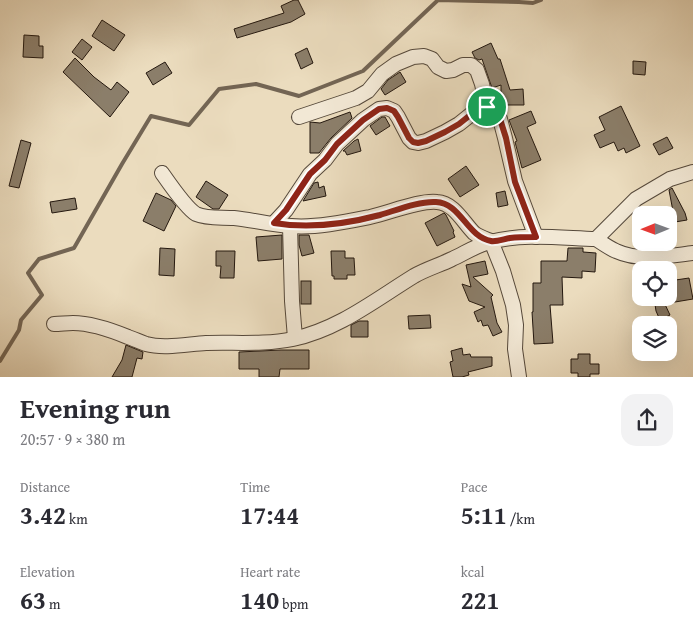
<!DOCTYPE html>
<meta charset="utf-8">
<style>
body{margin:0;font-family:"Gentium Book Plus",serif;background:#f2f2f3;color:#2b2b33;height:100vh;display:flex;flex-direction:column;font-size:19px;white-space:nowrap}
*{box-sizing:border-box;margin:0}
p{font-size:16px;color:#7c7c81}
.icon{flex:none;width:28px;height:28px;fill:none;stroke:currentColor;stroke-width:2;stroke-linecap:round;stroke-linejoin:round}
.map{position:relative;height:377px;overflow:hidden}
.sheet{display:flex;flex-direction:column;background:#fff;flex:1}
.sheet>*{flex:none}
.needle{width:32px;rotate:269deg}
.controls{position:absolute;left:632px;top:206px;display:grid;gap:10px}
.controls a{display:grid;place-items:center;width:45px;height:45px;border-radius:10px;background:#fff;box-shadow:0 5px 20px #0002;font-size:25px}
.pin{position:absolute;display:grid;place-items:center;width:42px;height:42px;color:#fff;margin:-21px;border:2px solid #fff;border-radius:50%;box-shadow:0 1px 5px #0007}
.round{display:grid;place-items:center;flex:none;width:52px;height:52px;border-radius:15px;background:#f2f2f3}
.headline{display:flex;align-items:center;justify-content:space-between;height:85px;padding:0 20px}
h1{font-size:28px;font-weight:700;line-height:38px}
.stats{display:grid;grid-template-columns:repeat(3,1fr);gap:8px;height:85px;padding:5px 20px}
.stats div{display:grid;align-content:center}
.stats b{font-size:25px;font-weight:700}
.stats small{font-size:14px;font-weight:400}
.stats p{font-size:14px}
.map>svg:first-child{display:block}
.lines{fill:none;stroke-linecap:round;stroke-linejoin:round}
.stream{stroke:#736554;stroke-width:4}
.building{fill:#8b7e6a;stroke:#24180f}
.street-casing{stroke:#56493b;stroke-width:16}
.street{stroke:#f2e8d5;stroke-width:14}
.route-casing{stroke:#fff;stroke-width:10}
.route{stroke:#8f2418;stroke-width:6}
</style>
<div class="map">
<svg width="693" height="377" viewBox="0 0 693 377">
<rect width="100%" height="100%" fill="#ebdcbe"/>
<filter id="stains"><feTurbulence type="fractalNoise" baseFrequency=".004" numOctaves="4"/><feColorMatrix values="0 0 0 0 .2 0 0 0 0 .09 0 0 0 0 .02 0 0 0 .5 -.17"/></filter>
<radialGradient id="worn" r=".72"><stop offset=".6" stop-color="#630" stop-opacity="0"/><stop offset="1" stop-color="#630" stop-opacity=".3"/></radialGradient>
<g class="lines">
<!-- stream -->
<polyline class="stream" points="0,361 19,330 21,320 42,295 28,273 39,259 74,248 122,164 151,116 189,125 219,89 256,84 299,96 363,71 438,0 519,2 533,3 541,0"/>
</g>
<!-- building -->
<g class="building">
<polygon points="294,0 298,0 305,14 291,22 237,38 234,29 284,13 281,6"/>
<polygon points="102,20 125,35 114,51 92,36"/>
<polygon points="24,35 39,36 39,46 43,46 43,58 23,57"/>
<polygon points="82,39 92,47 82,60 72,52"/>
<polygon points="491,43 498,59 500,59 510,90 523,89 524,105 501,105 501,85 492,88 482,59 479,60 475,58 472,52"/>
<polygon points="307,48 313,63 301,69 295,54"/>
<polygon points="75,58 94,77 111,90 117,82 129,92 110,117 63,72"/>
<polygon points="633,61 646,62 645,75 633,74"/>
<polygon points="165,62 172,73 153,85 146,73"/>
<polygon points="400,72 406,82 385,95 381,89 388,80"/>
<polygon points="621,106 640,146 626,153 624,148 618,151 614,142 600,148 594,135 605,130 599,117"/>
<polygon points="531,111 536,123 527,127 541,160 522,168 515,142 517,141 509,120"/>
<polygon points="350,112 352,118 331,138 319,153 310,153 310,122 320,123"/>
<polygon points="382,117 385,117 390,126 376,135 370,126"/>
<polygon points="667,137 673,148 659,155 653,144"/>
<polygon points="358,139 361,151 347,155 345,151 343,151 354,141"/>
<polygon points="21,140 31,143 19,188 9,186"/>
<polygon points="466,166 479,185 460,197 448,179"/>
<polygon points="206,181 228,195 219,209 213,209 196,197"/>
<polygon points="318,182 319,188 324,186 326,196 303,201 314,183"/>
<polygon points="672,188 685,213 687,220 675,222 669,190"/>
<polygon points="505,191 508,205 498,207 496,193"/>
<polygon points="156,193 171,200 176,206 164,231 143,221"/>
<polygon points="75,198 77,209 52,213 50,202"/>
<polygon points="444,213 446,215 454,231 453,232 455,237 437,246 425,223"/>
<polygon points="282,235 282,259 258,261 256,237"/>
<polygon points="299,235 309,235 314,253 302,256 299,245"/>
<polygon points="160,248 175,249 174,276 159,275"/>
<polygon points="568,248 583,248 583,252 596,253 595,272 582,271 582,278 562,277 563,305 550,305 553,343 534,344 532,312 533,312 533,283 541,283 541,261 567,261"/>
<polygon points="216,251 235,251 234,278 220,278 221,266 216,266"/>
<polygon points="331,251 345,251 345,258 354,258 355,275 347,275 347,279 334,279 334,276 332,276"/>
<polygon points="485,261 488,274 473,277 493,295 491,297 497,323 502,332 493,336 488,325 483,326 481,320 478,322 474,312 485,307 469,301 462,284 471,287 466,265"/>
<polygon points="689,278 693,299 669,303 669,281"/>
<rect x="301" y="281" width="10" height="23"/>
<polygon points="654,298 662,298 670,315 660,320 656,311"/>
<polygon points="430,315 431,328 409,329 408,316"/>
<polygon points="359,321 368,321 368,337 351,337 351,325"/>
<polygon points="126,345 143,352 142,359 137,358 132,377 112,377 122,360"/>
<polygon points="462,348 463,355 470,354 471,357 492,357 492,366 468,372 469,375 462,377 453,377 450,362 453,361 451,351"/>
<polygon points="281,350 309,350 309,369 280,369 279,377 259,377 259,369 239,369 239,352"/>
<polygon points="578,354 590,354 590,364 599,364 599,374 590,374 590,377 578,377 578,373 571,373 571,359 578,359"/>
</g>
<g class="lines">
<!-- street casing -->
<g class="street-casing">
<g id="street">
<polyline points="299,117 356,98 368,91 382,74 396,64 413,57 424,56 432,59 438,67 446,71 453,70 463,65 471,65 477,70 482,84 487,107"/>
<path d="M 162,173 C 169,183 186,208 196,214 C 207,219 222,217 234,218 C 253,220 272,225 291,226 C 316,228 345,222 370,217 C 389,213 419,200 437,202 C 454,203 463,222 474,233 C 479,237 486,239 491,241 L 503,271 L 513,305 L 516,325 L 515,349 L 519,377"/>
<polyline points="274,223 286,210 310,174 325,160 337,144 363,120 379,109 387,108 394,111 398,117 409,138 413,142 418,143 426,141 445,132 459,124 479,108 487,107 495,111 500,119 505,138 515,181 536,237"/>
<polyline points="290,226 292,301 295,338"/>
<path d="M 596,239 C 602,243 609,248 616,251 C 640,262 668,256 693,253"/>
<path d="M 54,324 C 60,324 67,323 73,323 C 91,323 111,330 128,337 C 134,339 140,342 146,344 C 164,349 188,344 206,343 C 235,342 264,345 293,339 C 339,329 375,300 414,276 C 426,269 440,265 452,259 C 465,253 477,245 490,242 C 524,233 561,238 596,239 L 636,199 L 670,179 L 693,172"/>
</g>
</g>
<!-- street -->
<use href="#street" class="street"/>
</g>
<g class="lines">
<!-- route casing -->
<g class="route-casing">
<path id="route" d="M 487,107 L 495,111 L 500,119 L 506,138 L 515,182 L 536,237 C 528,237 518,237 510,238 C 504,239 496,242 491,241 C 467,237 461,203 436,202 C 419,201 397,210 380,215 C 346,224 309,229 274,223 L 286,210 L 310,174 L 325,160 L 337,144 L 363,120 L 379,109 L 387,108 L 394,111 L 398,117 L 409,138 L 413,142 L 418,143 L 426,141 L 445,132 L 459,124 L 479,108 Z"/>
</g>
<!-- route -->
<use href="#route" class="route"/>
</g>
<rect width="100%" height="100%" filter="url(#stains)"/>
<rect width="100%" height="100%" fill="url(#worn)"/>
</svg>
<div class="controls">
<a><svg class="needle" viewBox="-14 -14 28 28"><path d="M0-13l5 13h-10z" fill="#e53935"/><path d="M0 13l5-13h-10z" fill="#7c7c81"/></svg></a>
<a><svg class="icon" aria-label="locate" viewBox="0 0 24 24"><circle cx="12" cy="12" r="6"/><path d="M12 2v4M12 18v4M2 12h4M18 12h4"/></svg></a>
<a><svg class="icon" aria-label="layers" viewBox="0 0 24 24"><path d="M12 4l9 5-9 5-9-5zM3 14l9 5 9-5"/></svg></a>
</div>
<div class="pin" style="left:487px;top:107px;background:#1e9e55"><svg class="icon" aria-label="arrive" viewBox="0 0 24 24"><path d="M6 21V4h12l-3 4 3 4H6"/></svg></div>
</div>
<section class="sheet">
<div class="headline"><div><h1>Evening run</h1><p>20:57 · 9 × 380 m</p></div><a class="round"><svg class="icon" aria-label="share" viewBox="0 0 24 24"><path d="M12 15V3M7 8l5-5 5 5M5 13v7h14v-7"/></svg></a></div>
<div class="stats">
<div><p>Distance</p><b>3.42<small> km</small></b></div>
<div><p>Time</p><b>17:44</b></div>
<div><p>Pace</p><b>5:11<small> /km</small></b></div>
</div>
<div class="stats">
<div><p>Elevation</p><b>63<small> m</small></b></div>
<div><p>Heart rate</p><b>140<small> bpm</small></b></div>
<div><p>kcal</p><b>221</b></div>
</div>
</section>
